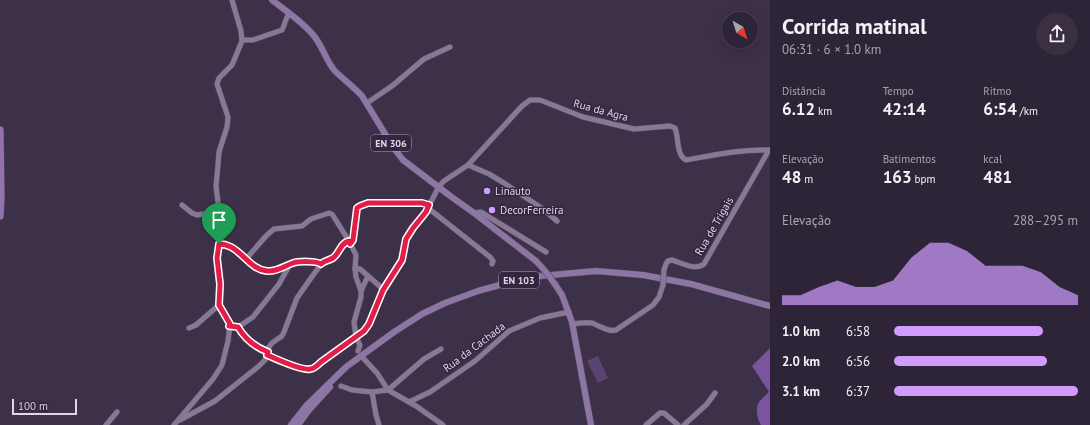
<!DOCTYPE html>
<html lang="pt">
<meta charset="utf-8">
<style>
body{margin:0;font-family:"PT Sans",sans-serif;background:#3a3042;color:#f1f3f6;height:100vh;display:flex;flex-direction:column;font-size:15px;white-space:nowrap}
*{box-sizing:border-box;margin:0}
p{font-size:13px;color:#a7a4ad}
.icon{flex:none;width:22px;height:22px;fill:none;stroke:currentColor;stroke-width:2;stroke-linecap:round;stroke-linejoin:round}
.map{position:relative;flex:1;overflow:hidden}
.details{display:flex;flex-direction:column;background:#2e2437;width:320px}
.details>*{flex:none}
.needle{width:26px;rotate:141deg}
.fabs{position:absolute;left:722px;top:12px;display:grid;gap:8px}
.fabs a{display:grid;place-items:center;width:36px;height:36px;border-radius:50%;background:#2e2437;box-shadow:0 4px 16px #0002,0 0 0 1px #494152;font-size:20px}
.scale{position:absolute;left:12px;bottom:10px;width:65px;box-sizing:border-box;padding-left:4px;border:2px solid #ded7e7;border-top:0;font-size:11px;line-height:14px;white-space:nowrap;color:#ded7e7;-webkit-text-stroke:3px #33263f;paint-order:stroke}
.pin{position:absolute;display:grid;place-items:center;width:34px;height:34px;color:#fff;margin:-41px -17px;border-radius:50% 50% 50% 0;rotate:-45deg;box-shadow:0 0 4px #0007}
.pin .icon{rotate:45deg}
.round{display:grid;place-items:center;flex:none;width:42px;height:42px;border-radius:21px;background:#3a3042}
.headline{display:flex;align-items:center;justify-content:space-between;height:68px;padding:0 12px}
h1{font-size:22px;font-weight:700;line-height:30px}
.stats{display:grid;grid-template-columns:repeat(3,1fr);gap:6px;height:68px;padding:4px 12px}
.stats div{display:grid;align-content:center}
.stats b{font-size:17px;font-weight:700}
.stats small{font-size:11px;font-weight:400}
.stats p{font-size:11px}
.chart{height:112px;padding:8px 12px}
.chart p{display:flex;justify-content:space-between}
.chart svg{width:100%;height:72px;margin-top:4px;fill:#d09dff;opacity:.7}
ul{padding:0 12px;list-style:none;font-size:13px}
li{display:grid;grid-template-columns:64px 48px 1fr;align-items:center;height:30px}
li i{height:10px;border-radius:5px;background:#d09dff}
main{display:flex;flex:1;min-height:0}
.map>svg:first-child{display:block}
.green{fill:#5b4471}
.forest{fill:#7b549e}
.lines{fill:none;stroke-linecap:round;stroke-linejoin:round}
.minor-casing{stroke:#584d63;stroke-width:6}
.major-casing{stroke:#584d63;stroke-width:7}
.highway-casing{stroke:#584d63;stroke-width:8}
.minor{stroke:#877996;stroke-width:5}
.major{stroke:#8d75a4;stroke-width:6}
.highway{stroke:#9172ae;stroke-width:7}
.minor-bridge-casing{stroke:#584d63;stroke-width:6;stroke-linecap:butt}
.major-bridge-casing{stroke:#584d63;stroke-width:7;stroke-linecap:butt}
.minor-bridge{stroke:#877996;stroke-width:5}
.major-bridge{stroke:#8d75a4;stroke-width:6}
.route-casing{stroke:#fff;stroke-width:8}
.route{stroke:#e11d48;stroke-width:5}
.poi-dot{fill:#d09dff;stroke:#33263f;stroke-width:1.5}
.labels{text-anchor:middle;stroke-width:3;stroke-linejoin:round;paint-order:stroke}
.shield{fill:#33263f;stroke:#aba2b5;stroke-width:1}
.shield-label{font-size:10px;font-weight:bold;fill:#ded7e7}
.street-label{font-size:11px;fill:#ded7e7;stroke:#33263f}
.poi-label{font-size:11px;fill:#ded7e7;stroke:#33263f;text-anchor:start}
</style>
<main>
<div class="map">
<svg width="770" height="425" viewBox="0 0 770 425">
<rect width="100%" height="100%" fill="#3d3049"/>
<!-- green -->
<polygon class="green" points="598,356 608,378 598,383 587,361"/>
<!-- forest -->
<path class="forest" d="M 770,348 L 770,425 L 761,425 C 757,419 755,408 759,402 C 762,398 766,395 769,392 L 752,366 Z"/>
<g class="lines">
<!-- minor casing -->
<g class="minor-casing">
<g id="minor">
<path d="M 242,40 L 253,40 L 282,30 C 285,25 285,19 289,14"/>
<polyline points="367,103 392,86 424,59 450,47"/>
<polyline points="468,165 489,174 504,183 543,209 557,221"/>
<polyline points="182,205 192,213 197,215 204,214 210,215 216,218"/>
<polyline points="428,208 490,257 493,261 492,264"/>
<polyline points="474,213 481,212 546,252"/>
<path d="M 219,244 C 223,244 227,245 231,247 C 243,253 252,270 267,271 C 277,272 284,266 293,263 C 299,261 317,261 321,264"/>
<path d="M 350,244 C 356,236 355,220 356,210 C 357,208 357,207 360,206 C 371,200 417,202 429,205"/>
<polyline points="246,259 266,236 274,229 302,226 311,219 329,213 332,214 349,241 356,255 355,269 356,277 361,291 361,297 354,322 356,337 360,345 358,351"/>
<polyline points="355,268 360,269 383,289"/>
<path d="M 664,270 L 666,264 L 668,261 L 672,260 C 682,263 695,271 704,264 L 769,150"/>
<polyline points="361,291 368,276"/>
<path d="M 573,324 C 579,323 585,322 592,323 C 600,326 608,332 616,330 L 653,305 L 659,297 L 663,285"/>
<polyline points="229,326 238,327 253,317 279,284 289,266"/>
<path d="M 238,327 C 245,339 255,347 268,352"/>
<polyline points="189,328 196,325 219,305"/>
<path d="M 267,355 C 276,358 302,371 310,369 C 314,369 318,365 321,362 L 364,331 L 369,324 L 383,289 L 402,260 L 406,239 L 413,228 L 426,212 L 439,186 L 444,181 L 468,165 L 522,106 L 530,100 L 540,100 L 583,117 L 634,129 L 670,126 L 675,128 C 679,138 676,155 686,160 C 714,155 741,149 770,150"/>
<polyline points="364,359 377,373 388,390 416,406 443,425"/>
<polyline points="341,386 352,390 372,392 388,390 424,359 441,349"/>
<polyline points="372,392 376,415 379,425"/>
<polyline points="409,402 430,392 475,361 509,331 540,318 569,312"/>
<polyline points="180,420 215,401 259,366 265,360 269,347 272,343 282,336 284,332 297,298 311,278 319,267 325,261 333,258 344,242 349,241"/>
<polyline points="106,425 117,412"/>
<polyline points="174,425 213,379 222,365 228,341 230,324 219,305 220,284 217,258 219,241 216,234 215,225 218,202 216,186 218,165 219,152 227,127 228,117 217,84 219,78 232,65 242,41 241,31 232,0"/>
<polyline points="646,425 660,413 664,413 678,425"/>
<polyline points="684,425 707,404 715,393"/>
</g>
</g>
<!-- major casing -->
<g class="major-casing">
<g id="major">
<path d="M 272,0 C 286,11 304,23 314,36 C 323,47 326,61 335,71 C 344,80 354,87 362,96 L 393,147 L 403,160 L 449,195 L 474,213 L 536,261"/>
<polyline points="562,295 572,322 591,425"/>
<polyline points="291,425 306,406 346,367 394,332 422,314 445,303 478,291 529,277 596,271 643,275 691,284 770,306"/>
<polyline points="298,425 309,410 330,387"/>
</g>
</g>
<!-- highway casing -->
<g class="highway-casing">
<polyline id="highway" points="0,130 1,197 0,216"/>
</g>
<!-- minor -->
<use href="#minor" class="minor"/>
<!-- major -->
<use href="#major" class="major"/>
<!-- highway -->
<use href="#highway" class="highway"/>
<!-- minor-bridge casing -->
<g class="minor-bridge-casing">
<polyline id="minor-bridge" points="663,285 664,270"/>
</g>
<!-- major-bridge casing -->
<g class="major-bridge-casing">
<path id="major-bridge" d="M 536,261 C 546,271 554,282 562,295"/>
</g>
<!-- minor-bridge -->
<use href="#minor-bridge" class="minor-bridge"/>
<!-- major-bridge -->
<use href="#major-bridge" class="major-bridge"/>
</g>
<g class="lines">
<!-- route casing -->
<g class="route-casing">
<path id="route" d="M 368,203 L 422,203 L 429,205 L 426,212 L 413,228 L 406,239 L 402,260 L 383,290 L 369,324 L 364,331 L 321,362 C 318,365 314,369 310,369 C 302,371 276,359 267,355 L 268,352 C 255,347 245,339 238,327 L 229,326 L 230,324 L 219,305 L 220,284 L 217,258 L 219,244 C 223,244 227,245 231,247 C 243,253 252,270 267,271 C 277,272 284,266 293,263 C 299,261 317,261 321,264 C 325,260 328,261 333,258 C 340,253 340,243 349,241 L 350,244 L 353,240 L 357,208 L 360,206 Z"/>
</g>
<!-- route -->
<use href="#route" class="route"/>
</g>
<!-- markers -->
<g class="poi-dot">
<circle cx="487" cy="191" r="4"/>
<circle cx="492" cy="210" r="4"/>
</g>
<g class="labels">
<!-- shield labels -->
<g class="shield">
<rect x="371" y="135" width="40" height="16" rx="3"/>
<rect x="499" y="272" width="40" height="16" rx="3"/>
</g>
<g class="shield-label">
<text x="391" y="147">EN 306</text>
<text x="519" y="284">EN 103</text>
</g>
<!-- street labels -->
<g class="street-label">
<text transform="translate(601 110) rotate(15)" y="4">Rua da Agra</text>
<text transform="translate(714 226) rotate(-60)" y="4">Rua de Trigais</text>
<text transform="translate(474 347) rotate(-37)" y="4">Rua da Cachada</text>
</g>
<!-- poi labels -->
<g class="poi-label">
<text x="495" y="195">Linauto</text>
<text x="500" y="214">DecorFerreira</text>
</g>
</g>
</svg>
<div class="fabs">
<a><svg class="needle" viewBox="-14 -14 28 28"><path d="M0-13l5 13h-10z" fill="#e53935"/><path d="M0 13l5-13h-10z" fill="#a7a4ad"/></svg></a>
</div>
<div class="scale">100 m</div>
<div class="pin" style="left:219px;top:244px;background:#1e9e55"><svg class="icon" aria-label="arrive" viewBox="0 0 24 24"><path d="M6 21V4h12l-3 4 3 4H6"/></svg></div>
</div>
<section class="details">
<div class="headline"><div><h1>Corrida matinal</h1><p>06:31 · 6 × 1.0 km</p></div><a class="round"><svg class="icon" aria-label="share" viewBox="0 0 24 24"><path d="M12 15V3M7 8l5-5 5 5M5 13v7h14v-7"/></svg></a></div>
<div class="stats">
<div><p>Distância</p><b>6.12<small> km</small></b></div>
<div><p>Tempo</p><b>42:14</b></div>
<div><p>Ritmo</p><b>6:54<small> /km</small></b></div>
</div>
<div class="stats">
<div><p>Elevação</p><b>48<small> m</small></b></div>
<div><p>Batimentos</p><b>163<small> bpm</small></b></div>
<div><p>kcal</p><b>481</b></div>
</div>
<div class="chart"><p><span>Elevação</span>288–295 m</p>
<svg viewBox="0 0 160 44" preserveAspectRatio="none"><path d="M0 44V38L10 38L20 33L30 29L40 33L50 33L60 29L70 15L80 6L90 6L100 11L110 20L120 20L130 20L140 24L150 33L160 38V44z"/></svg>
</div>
<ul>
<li><b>1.0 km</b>6:58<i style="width:81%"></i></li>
<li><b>2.0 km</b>6:56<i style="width:83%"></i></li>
<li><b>3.1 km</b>6:37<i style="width:100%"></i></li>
</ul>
</section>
</main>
